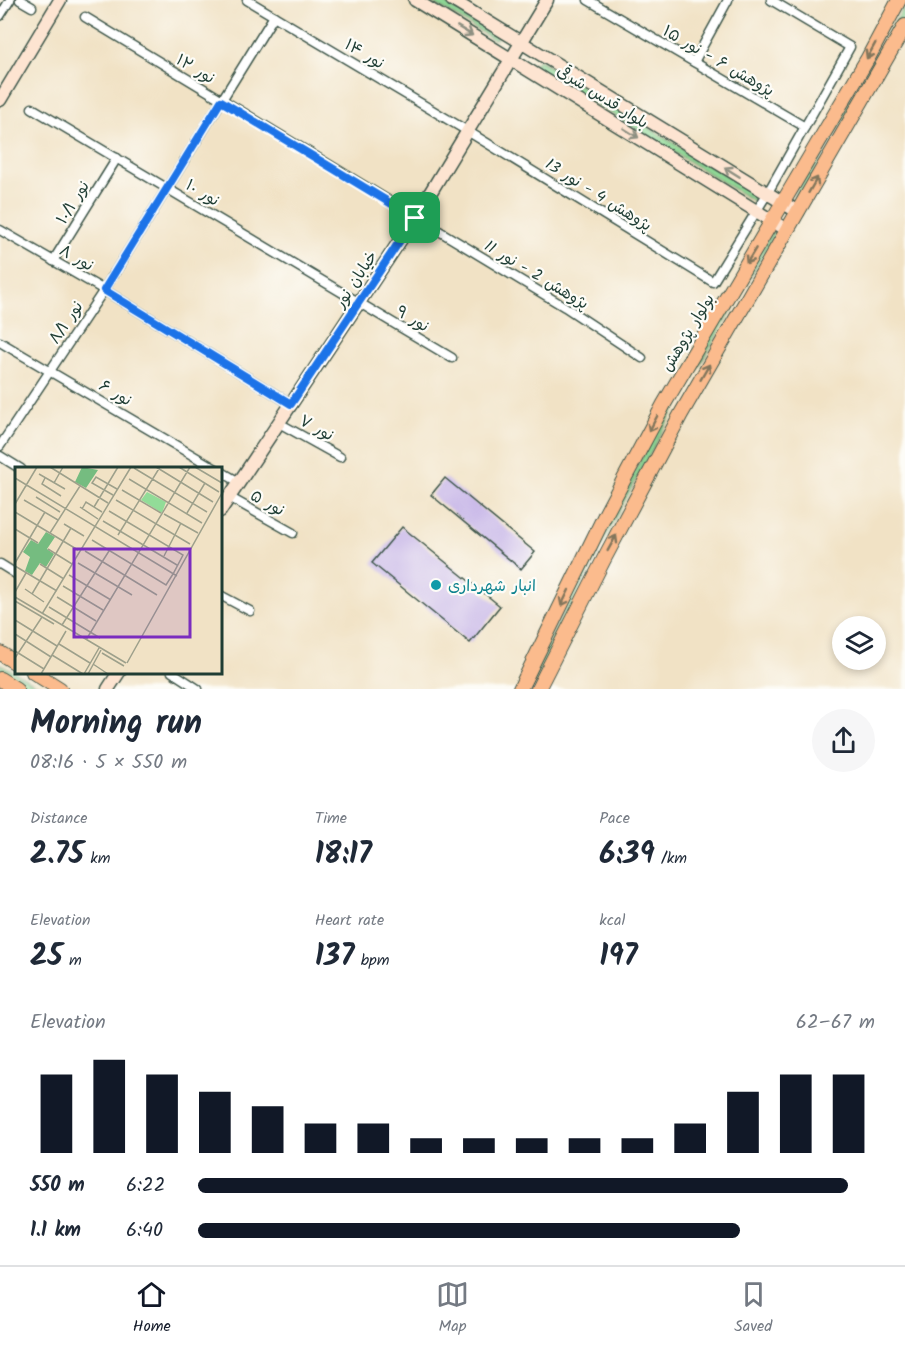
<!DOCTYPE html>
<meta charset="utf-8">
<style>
body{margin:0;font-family:Kalam,"Playpen Sans Arabic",sans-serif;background:#f6f6f7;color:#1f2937;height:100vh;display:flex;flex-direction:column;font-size:22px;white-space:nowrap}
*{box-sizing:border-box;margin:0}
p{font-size:20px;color:#747a83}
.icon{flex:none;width:33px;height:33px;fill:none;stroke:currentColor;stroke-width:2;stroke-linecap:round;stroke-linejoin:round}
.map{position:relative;height:689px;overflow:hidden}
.drawer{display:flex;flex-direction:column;background:#fff;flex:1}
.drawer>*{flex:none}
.tools{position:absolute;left:832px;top:616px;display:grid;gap:12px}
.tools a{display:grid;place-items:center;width:54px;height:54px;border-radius:50%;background:#fff;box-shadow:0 3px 9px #0003;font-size:30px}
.pin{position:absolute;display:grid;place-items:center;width:51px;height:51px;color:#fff;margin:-26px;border-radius:12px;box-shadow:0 3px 9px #0006}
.round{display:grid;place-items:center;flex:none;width:63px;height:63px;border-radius:32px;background:#f6f6f7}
.summary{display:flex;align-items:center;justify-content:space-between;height:102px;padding:0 30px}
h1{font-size:33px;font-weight:600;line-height:45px}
.figures{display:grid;grid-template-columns:repeat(3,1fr);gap:9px;height:102px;padding:6px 30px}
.figures div{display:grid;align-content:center}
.figures b{font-size:30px;font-weight:600}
.figures small{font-size:16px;font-weight:400}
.figures p{font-size:16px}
.chart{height:168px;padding:12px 30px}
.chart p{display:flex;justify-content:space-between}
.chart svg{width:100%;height:108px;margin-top:6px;stroke:#111827;stroke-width:6}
ul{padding:0 30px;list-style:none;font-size:20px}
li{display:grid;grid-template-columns:96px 72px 1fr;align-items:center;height:45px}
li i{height:15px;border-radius:8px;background:#111827}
.tab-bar{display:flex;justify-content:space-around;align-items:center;height:84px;border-top:2px solid #e0e1e3;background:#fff;font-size:16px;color:#747a83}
.tab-bar a{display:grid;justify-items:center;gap:3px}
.tab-bar .on{color:#111827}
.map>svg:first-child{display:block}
.green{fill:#92dc98;stroke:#588c66;stroke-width:1.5}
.building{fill:#c4b2e7}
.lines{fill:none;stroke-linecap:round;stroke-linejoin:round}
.street-casing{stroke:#3e564a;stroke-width:11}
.secondary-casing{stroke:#3e564a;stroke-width:15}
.primary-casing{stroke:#3e564a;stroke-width:16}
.street{stroke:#fff;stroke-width:8}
.secondary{stroke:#fde4d1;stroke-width:12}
.primary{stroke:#fbbb8d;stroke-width:14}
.oneway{stroke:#8e9082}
.oneway2{stroke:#82765c}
.route-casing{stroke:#fff;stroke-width:12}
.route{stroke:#1a73e8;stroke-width:8}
.culture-dot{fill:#0f9aa8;stroke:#fdfcf7;stroke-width:2}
.labels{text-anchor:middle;stroke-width:4.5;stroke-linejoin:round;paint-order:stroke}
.street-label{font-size:16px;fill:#1f3d34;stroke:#fdfcf7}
.culture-label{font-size:16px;fill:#0d838f;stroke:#fdfcf7;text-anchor:start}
.inset-road{fill:none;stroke:#9da08b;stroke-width:1.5}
.view{fill:#7b2cbf;fill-opacity:0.15;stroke:#7b2cbf;stroke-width:3}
.inset-edge{fill:none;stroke:#1f3d34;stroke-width:3}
</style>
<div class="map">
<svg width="905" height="689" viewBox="0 0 905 689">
<rect width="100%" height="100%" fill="#fdfcf7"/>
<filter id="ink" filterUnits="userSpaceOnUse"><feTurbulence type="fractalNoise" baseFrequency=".0167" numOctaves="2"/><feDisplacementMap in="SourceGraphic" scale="12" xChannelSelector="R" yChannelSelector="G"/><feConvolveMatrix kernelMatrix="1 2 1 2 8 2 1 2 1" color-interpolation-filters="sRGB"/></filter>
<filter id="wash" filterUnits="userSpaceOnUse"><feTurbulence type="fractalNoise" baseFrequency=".008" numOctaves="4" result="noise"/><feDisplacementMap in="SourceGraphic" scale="24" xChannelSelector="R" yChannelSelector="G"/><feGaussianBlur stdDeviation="1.35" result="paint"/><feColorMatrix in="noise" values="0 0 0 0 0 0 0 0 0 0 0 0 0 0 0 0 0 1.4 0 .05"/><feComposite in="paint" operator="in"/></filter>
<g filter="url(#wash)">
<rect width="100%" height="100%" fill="#f1e2c5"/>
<!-- green -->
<g class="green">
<polygon points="428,0 440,0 494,33 497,37 496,39 493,39"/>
<polygon points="905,5 905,14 800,196 797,200 795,200 795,194"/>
<polygon points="539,60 761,197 758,204 537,68 534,64"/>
<polygon points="773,230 775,234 668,421 620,509 531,689 526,689 616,505 684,380"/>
<polygon points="0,664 43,689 29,689 0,672"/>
</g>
<g id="blocks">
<!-- building -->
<g class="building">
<polygon points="445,478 535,552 521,569 431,495"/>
<polygon points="402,527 500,606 470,643 372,563"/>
</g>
</g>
</g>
<g filter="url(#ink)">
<use href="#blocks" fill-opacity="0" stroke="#3e564a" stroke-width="1.5"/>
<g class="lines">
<!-- street casing -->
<g class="street-casing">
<g id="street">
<polyline points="20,0 32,7"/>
<polyline points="247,0 469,132 713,282 767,194 850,47 771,0"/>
<polyline points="588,0 805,127"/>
<polyline points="0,16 10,0"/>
<polyline points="85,17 565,307 642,358"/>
<polyline points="694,62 728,0"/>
<polyline points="32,108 452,358"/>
<polyline points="0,230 104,290 291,404"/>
<polyline points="53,261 117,158"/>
<polyline points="0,342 216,469"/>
<polyline points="279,423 340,457"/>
<polyline points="0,446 104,290 274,16"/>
<polyline points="0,456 21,469"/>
<polyline points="220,471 239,482"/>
<polyline points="229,497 293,533"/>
<polyline points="0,564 16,574"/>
<polyline points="220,595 250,611"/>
<polyline points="172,672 198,689"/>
</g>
</g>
<!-- secondary casing -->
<g class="secondary-casing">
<g id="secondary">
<polyline points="415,0 787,230"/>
<polyline points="452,0 798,212"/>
<polyline points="0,100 60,0"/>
<polyline points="220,511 415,218 547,0"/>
<polyline points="108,689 119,672"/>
</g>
</g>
<!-- primary casing -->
<g class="primary-casing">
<g id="primary">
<polyline points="0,653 16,663"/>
<polyline points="33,672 60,689"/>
<polyline points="0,679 16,689"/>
<polyline points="520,689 606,513 664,404 868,58 899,0"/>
<polyline points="538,689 604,559 681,414 905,26"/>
</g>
</g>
<!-- street -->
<use href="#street" class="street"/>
<!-- secondary -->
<use href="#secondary" class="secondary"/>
<!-- primary -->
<use href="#primary" class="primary"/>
</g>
<!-- one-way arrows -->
<defs><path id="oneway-shaft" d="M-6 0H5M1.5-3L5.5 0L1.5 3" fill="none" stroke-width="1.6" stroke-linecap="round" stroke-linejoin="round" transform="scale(1.5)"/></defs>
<g class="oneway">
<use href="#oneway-shaft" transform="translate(465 31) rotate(31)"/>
<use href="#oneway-shaft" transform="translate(631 133) rotate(32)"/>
<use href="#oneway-shaft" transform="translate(732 172) rotate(-148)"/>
</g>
<g class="oneway2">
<use href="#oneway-shaft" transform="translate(871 51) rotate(119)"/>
<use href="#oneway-shaft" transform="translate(813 185) rotate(-60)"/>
<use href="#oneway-shaft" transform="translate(751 256) rotate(121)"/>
<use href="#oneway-shaft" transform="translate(705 372) rotate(-60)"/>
<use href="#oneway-shaft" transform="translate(653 424) rotate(118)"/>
<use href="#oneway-shaft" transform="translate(612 543) rotate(-61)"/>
<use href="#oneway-shaft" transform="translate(565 598) rotate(116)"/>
</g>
</g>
<g class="lines" filter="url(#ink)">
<!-- route casing -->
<g class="route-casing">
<polygon id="route" points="221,101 415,218 291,404 104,290"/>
</g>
<!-- route -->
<use href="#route" class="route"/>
</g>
<!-- markers -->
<circle class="culture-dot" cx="436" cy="585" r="6"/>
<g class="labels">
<!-- street labels -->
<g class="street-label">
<text transform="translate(365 53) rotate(31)" y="6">نور ۱۴</text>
<text transform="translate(719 60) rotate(30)" y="6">پژوهش ۶ - نور ۱۵</text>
<text transform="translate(196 68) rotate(31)" y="6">نور ۱۲</text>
<text transform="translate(603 96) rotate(32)" y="6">بلوار قدس شرقی</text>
<text transform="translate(203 192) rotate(31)" y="6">نور ۱۰</text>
<text transform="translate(599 194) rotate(32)" y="6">پژوهش 4 - نور 13</text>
<text transform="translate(72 202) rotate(-58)" y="6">نور ۱۰/۱</text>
<text transform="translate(77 257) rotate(30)" y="6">نور ۸</text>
<text transform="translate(537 274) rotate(31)" y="6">پژوهش 2 - نور 11</text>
<text transform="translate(355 279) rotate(-57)" y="6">خیابان نور</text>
<text transform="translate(413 318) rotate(31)" y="6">نور ۹</text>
<text transform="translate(65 322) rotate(-56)" y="6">نور ۸/۱</text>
<text transform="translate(687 332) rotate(-59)" y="6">بولوار پژوهش</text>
<text transform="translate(116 392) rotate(31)" y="6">نور ۶</text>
<text transform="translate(317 427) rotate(29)" y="6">نور ۷</text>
<text transform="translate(268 502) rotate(29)" y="6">نور ۵</text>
</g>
<!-- culture labels -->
<g class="culture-label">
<text x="448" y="591">انبار شهرداری</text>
</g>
</g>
<!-- overview -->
<g transform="translate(15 467)">
<rect width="207" height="207" fill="#f1e2c5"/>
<path d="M 132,25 L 151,35 L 147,46 L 126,33 Z" fill="#92dc98"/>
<path d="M 67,0 L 83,3 L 71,21 L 60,15 ZM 31,65 L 40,70 L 32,82 L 39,87 L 31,100 L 25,96 L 17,108 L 10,104 L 15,90 L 8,85 L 16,73 L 23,77 Z" fill="#75bc80"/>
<path class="inset-road" d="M 35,0 L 93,36M 141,0 L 198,35M 164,0 L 204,25M 180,0 L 207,16M 119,1 L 192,45M 24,7 L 50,22M 0,11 L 162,109M 30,11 L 27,17 L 46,29M 114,12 L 187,56M 39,16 L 48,0M 107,23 L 146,46M 98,28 L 77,16 L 81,10 L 102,22M 21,30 L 45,45M 9,33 L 43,53M 101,33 L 175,77M 0,37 L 22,0M 65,40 L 83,52M 79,40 L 103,0M 67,42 L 71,35 L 87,45M 0,45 L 63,83M 172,46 L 190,16M 149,47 L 183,66M 88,54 L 162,98M 49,57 L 69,69M 0,62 L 23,76M 35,66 L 65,19M 103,68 L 145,0M 77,73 L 151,118 L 158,107 L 168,88 L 94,44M 33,82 L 57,97M 70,84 L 142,128M 149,89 L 166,56M 0,96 L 30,45M 63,96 L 117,128M 25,97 L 49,112M 0,99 L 42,124M 54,108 L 96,133M 48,119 L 88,143M 10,122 L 29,135M 0,125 L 11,106M 17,127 L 56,61M 0,130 L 111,196M 42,130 L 81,154M 0,134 L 39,157M 34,140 L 85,171M 27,147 L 116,0M 0,153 L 42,179M 47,158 L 94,84M 0,167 L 36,190M 71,173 L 175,0M 44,177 L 75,196M 0,184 L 29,202M 87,186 L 109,199M 37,188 L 68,207M 0,191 L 27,150M 112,196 L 207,26M 78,197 L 93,207M 26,207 L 51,164M 69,207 L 84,181M 73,207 L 86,183"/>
<path class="view" d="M 59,82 L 175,82 L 175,170 L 59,170 Z"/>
<rect width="207" height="207" class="inset-edge"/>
</g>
</svg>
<div class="tools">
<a><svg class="icon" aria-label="layers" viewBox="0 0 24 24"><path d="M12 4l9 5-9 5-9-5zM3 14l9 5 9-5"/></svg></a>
</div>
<div class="pin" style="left:415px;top:218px;background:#1e9e55"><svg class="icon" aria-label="arrive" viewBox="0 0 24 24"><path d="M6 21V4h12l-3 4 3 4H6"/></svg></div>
</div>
<section class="drawer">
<div class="summary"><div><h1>Morning run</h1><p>08:16 · 5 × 550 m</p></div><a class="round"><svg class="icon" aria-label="share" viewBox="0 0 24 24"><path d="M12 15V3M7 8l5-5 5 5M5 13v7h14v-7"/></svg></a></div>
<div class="figures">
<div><p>Distance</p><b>2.75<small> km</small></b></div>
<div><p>Time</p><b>18:17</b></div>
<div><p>Pace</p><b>6:39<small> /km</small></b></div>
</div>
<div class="figures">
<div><p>Elevation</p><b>25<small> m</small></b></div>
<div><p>Heart rate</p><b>137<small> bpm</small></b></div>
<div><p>kcal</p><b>197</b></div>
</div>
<div class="chart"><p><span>Elevation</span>62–67 m</p>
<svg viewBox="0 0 160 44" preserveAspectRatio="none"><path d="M5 44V12M15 44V6M25 44V12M35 44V19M45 44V25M55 44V32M65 44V32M75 44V38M85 44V38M95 44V38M105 44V38M115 44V38M125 44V32M135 44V19M145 44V12M155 44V12"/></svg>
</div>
<ul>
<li><b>550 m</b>6:22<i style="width:96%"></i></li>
<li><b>1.1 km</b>6:40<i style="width:80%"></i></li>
</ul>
</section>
<nav class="tab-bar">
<a class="on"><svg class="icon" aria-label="home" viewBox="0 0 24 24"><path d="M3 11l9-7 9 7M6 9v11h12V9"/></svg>Home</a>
<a><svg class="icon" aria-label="map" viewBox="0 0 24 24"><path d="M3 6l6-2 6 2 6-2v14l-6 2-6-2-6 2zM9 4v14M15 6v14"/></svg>Map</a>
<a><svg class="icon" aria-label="saved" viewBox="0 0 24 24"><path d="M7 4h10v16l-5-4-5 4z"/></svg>Saved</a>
</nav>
